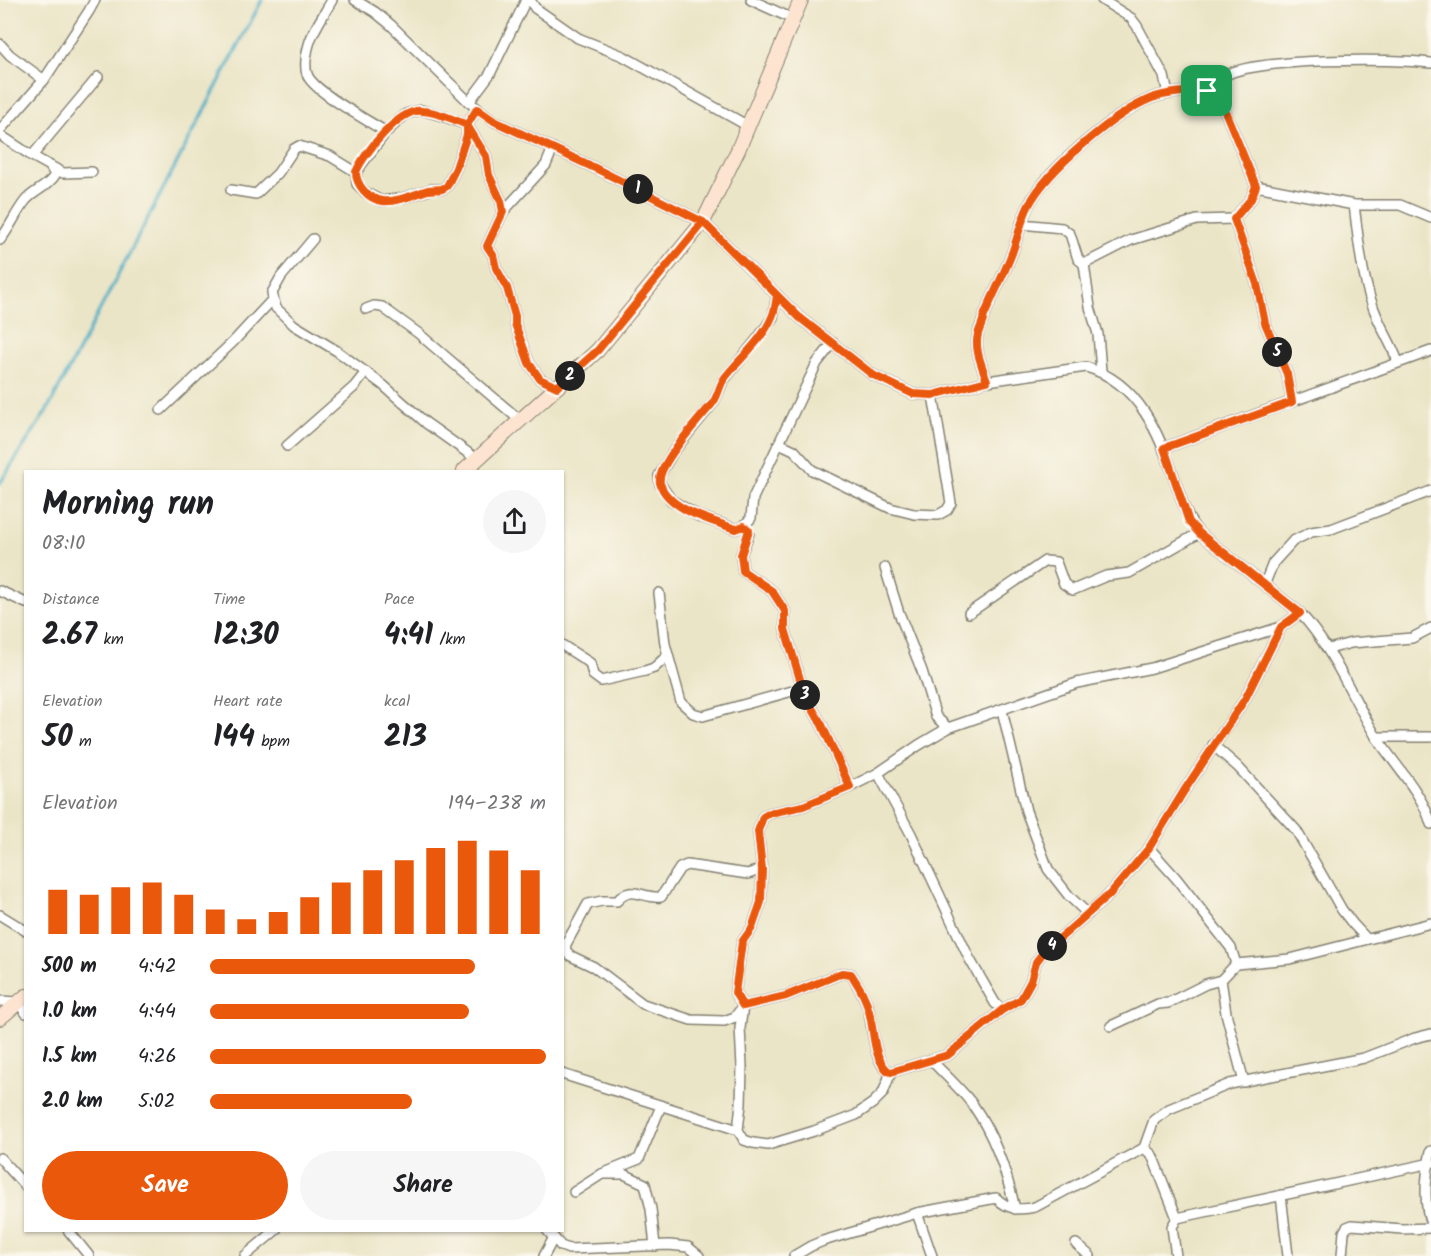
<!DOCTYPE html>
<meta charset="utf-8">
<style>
body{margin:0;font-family:Kalam,sans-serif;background:#f6f6f6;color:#202124;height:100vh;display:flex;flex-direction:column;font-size:22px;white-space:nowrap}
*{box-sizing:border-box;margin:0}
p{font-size:20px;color:#757577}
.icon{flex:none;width:33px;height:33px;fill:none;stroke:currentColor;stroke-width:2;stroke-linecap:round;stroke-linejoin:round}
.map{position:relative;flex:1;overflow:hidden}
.side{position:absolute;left:24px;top:470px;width:540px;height:762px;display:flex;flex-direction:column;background:#fff;border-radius:0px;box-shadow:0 2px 4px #0004}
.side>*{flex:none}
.pin{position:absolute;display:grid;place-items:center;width:51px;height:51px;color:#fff;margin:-26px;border-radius:12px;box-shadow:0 3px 9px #0006}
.km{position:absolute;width:30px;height:30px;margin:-15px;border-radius:50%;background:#222;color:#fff;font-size:16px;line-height:30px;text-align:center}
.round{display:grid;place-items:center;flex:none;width:63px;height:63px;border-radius:32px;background:#f6f6f6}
.overview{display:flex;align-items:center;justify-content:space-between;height:102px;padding:0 18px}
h1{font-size:33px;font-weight:600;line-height:45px}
.stats{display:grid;grid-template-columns:repeat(3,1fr);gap:9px;height:102px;padding:6px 18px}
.stats div{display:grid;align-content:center}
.stats b{font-size:30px;font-weight:600}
.stats small{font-size:16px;font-weight:400}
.stats p{font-size:16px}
.chart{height:168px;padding:12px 18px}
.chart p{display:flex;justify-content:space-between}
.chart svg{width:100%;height:108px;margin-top:6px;stroke:#ea580c;stroke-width:6}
.action{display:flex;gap:12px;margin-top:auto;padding:12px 18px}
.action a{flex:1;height:69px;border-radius:36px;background:#ea580c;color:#fff;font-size:24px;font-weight:600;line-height:69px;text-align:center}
.action a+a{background:#f6f6f6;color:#202124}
ul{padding:0 18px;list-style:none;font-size:20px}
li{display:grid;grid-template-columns:96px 72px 1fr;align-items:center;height:45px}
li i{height:15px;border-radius:8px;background:#ea580c}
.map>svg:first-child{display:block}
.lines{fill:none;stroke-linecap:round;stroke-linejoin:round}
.stream{stroke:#46adc6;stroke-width:3}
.street-casing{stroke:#848072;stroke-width:12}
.secondary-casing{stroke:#848072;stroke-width:16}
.street{stroke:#fff;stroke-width:9}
.secondary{stroke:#fde4d0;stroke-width:14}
.route-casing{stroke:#fff;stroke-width:12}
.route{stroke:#ea580c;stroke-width:8}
</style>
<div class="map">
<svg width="1431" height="1256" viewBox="0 0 1431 1256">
<rect width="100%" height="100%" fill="#fbf7ec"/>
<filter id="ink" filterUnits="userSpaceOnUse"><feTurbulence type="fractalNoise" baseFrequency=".0167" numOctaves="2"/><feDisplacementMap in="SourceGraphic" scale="12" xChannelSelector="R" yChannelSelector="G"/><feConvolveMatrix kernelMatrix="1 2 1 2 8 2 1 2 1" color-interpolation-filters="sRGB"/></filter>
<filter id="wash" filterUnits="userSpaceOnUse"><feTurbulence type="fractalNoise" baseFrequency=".008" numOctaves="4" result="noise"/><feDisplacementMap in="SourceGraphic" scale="24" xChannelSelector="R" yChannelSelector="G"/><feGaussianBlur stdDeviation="1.35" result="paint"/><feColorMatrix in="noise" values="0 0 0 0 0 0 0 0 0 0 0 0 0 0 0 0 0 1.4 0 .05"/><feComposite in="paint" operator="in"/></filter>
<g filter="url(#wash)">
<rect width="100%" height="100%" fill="#ebe5c7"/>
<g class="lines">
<!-- stream -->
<polyline class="stream" points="0,483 49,407 262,0"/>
</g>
</g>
<g filter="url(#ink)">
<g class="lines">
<!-- street casing -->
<g class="street-casing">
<g id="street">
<path d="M 332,0 C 325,13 315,27 310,41 C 307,50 304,65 307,74 C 312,91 369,121 386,132"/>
<path d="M 355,0 L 375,12 L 391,25 L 469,102 L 494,121 L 597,169 L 703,222 L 799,317 L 873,375 L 913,394 L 933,395 L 987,381 L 1086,367 C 1139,382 1160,435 1176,483 C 1182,501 1186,518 1199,533 L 1300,613 C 1334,650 1351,696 1377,738 C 1394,764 1423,794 1431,824"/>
<polyline points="530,0 535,8 578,38 623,56 748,126"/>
<polyline points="751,0 793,19"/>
<polyline points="1102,0 1131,18 1137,26 1164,76 1168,94"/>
<polyline points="0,44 10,55 44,80"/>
<polyline points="1207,91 1225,111 1256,186 1251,199 1234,219"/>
<polyline points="469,102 490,74 526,0"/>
<polyline points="477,109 467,125 467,135 456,168 447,186 442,189 432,189 403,198 382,201 366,193 357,184 356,172 386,132 406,114 421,110 443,116 467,125 486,156 489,175 501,201 503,212 546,165 553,148"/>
<polyline points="0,130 44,80 89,11 95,0"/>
<polyline points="0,135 32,156 63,173 92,172"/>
<polyline points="32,156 98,77"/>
<polyline points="1256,186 1354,205 1400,205 1431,218"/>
<polyline points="231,190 256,194 278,173 294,149 299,146 330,156 356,172"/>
<path d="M 1354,205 C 1359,243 1362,284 1378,319 C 1385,335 1392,345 1398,362"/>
<polyline points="503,212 487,246 493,255 496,268 507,288 515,316 515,324 529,363 540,379 557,387"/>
<polyline points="1234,219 1257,284 1265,323 1287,374 1292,402"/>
<polyline points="1021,224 1062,228 1070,234 1078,259 1084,264 1090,307 1098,334 1101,371"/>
<polyline points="313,239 281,277 272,293 276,308 294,325 337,351 383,385 426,423 478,460"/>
<path d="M 0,240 C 10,228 16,212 26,200 C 35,190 48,187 55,175 L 50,166"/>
<polyline points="1084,264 1131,240 1197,220 1234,219"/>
<polyline points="777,295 773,317 759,337 723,381 714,402 673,452 659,476 660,484 671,500 698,516 736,529 744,526 751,518 753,498 817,363 833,343"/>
<polyline points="366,309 374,306 382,307 418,333 521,421"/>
<path d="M 987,381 C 982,365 974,350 978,334 C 979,327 983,323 984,316 C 993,295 1004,274 1012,253 C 1018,237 1021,220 1029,205 C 1046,170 1116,112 1152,98 C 1170,92 1188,91 1207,91 C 1212,86 1218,80 1224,76 C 1253,58 1394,58 1431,63"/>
<polyline points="161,410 233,342 272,300"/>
<polyline points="779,443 794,450 812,470 890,508 914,514 938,515 947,510 951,503 933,395"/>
<polyline points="287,446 354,387 366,372"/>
<polyline points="1164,448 1431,351"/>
<polyline points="744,526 749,533 741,555 743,571 772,591 785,611 785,629 805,696 822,725 850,787"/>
<polyline points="885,568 899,613 922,671 936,717 948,728"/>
<polyline points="1265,583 1273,563 1293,541 1311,532 1331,529 1431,491"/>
<polyline points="0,591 26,603"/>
<polyline points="659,593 665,644 681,702 693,713 703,716 803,688"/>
<polyline points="969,613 1045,561 1056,562 1064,584 1073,590 1106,576 1129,573 1199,533"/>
<path d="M 1281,627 L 1245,699 L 1184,791 L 1149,848 L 1110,894 L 1042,954 L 1036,962 L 1031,981 L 1021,999 L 1002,1010 L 948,1055 L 891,1072 C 873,1066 873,1024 868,1007 C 864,995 858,985 851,974 L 842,973 L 786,996 L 743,1006 L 735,993 L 742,942 L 752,928 L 761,902 L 762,869 L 758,831 L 763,817 L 770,813 L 803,806 L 850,787 L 878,773 L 919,745 L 948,728 L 1077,683 L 1152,668 L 1281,627 L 1300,613"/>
<polyline points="562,645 590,663 593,675 601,681 645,671 654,668 668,655"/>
<polyline points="1329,649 1351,643 1412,638 1431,628"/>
<polyline points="1002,710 1026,811 1048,869 1069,896 1088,914"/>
<polyline points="1376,737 1431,737"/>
<polyline points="1213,745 1238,767 1296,830 1342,910 1353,924 1367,939"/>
<polyline points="878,773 911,834 969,958 995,1003 1002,1010"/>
<polyline points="1149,848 1176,878 1231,948 1236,964"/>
<path d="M 762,869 L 748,874 L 687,865 L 680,868 L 661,897 C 643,899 631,884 617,901 L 602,901 L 588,904 L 566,944 L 565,950 L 571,956 L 594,967 L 643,1004 L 691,1020 L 724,1021 L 735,1017 L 743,1006 L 740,1028 L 742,1067 L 741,1104 L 738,1130 L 744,1140 L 753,1143 L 768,1145 L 814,1131 L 856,1115 L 873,1103 L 883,1093 L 891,1072"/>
<polyline points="0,915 26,931"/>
<polyline points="1221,980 1226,1013 1244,1082"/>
<polyline points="0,1001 18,1002 26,1013"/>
<polyline points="1111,1026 1158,1004 1168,1003 1206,984 1221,980 1236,964 1290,959 1431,923"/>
<path d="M 931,1060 C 945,1075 961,1089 973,1105 C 994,1135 1007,1173 1015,1209"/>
<polyline points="562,1074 738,1130"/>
<polyline points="1144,1148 1154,1120 1169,1109 1230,1084 1364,1058 1415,1038 1431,1034"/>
<path d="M 1431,1151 C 1426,1174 1423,1202 1431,1224"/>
<polyline points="0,1158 26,1187"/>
<polyline points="574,1192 602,1174"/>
<polyline points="1281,1195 1288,1256"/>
<polyline points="917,1213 932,1256"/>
<polyline points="68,1230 89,1256"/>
<polyline points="547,1230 561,1246 569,1249 669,1245 688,1247 699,1256"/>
<polyline points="1076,1244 1090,1256"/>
<polyline points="655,1246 651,1209 645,1184 624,1174 602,1174 639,1159 661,1106"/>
<polyline points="245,1256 276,1230"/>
<polyline points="544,1256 553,1239"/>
<path d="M 794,1256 L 811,1246 L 823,1241 L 917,1213 L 996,1198 C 1008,1209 1019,1211 1035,1207 L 1144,1148 L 1152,1155 L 1177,1218"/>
<polyline points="1176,1256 1172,1227 1177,1218 1431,1163"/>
<polyline points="1342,1256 1344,1232 1347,1227 1352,1225 1402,1229 1431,1228"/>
</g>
</g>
<!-- secondary casing -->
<g class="secondary-casing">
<g id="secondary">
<polyline points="464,471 598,350 703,222 738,150 801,0"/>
<polyline points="0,1018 26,996"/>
</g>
</g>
<!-- street -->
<use href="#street" class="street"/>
<!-- secondary -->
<use href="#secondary" class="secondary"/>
</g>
</g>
<g class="lines" filter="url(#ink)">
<!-- route casing -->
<g class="route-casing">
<path id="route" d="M 1207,91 C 1188,91 1170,92 1152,98 C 1116,112 1047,170 1029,205 C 1021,220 1018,237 1012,253 C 1004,274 993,295 984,316 C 983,323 980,327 978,334 C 974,350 982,365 987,381 L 933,395 L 913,394 L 873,375 L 799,317 L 703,222 L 597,169 L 494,121 L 477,109 L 467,125 L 467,135 L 456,168 L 447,186 L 442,189 C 438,190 433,189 428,190 C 415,194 396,203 382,201 C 368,199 356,185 356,172 C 364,153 400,108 422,111 C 437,112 453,119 467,125 L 486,156 L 489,175 L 501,201 L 503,212 L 487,246 L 493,255 L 496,268 L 507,288 L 515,316 L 515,324 L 529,363 L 540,379 L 557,387 L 598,350 L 703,222 L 777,295 C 776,302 775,311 772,317 C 762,341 739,359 724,379 C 719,386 718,397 712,404 C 701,417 656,466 660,483 C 667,509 712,521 736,529 L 744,526 L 749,530 L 741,555 L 743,571 L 772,591 L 785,611 L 785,629 L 805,696 L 822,725 L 850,787 L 803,806 L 770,813 L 763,817 L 758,831 L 762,869 L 761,902 L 752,928 L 742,942 L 735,993 L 743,1006 L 786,996 L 842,973 L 851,974 C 858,985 865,995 868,1008 C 875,1028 871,1055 888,1071 L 891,1072 L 948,1055 L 1002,1010 L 1021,999 L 1031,981 L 1036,962 L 1042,954 L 1110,894 L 1149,848 L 1184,791 L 1245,699 L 1281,627 L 1300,613 L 1199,533 L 1189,522 L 1164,448 L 1292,402 L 1287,374 L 1265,323 L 1257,284 L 1234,219 L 1251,199 L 1256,186 L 1225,111 L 1207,91"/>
</g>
<!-- route -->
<use href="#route" class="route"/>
</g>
</svg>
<div class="pin" style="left:1207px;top:91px;background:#1e9e55"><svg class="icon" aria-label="arrive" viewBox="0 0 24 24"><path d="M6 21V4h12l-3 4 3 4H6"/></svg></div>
<b class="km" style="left:638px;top:189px">1</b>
<b class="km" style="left:570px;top:376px">2</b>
<b class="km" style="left:805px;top:695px">3</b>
<b class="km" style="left:1052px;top:946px">4</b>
<b class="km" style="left:1277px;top:352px">5</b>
<section class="side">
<div class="overview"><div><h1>Morning run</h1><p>08:10</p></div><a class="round"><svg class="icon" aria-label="share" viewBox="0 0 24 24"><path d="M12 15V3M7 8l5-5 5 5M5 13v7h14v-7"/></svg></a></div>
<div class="stats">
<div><p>Distance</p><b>2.67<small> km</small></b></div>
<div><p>Time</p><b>12:30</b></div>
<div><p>Pace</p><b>4:41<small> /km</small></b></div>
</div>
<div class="stats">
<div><p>Elevation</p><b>50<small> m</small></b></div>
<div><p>Heart rate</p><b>144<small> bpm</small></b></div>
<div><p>kcal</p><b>213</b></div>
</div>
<div class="chart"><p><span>Elevation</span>194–238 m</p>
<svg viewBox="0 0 160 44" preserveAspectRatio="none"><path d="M5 44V26M15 44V28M25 44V25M35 44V23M45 44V28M55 44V34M65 44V38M75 44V35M85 44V29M95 44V23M105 44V18M115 44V14M125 44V9M135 44V6M145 44V10M155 44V18"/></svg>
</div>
<ul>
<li><b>500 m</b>4:42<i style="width:79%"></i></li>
<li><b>1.0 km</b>4:44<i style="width:77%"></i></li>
<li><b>1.5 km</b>4:26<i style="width:100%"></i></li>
<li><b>2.0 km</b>5:02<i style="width:60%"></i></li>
</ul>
<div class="action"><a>Save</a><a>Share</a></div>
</section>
</div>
